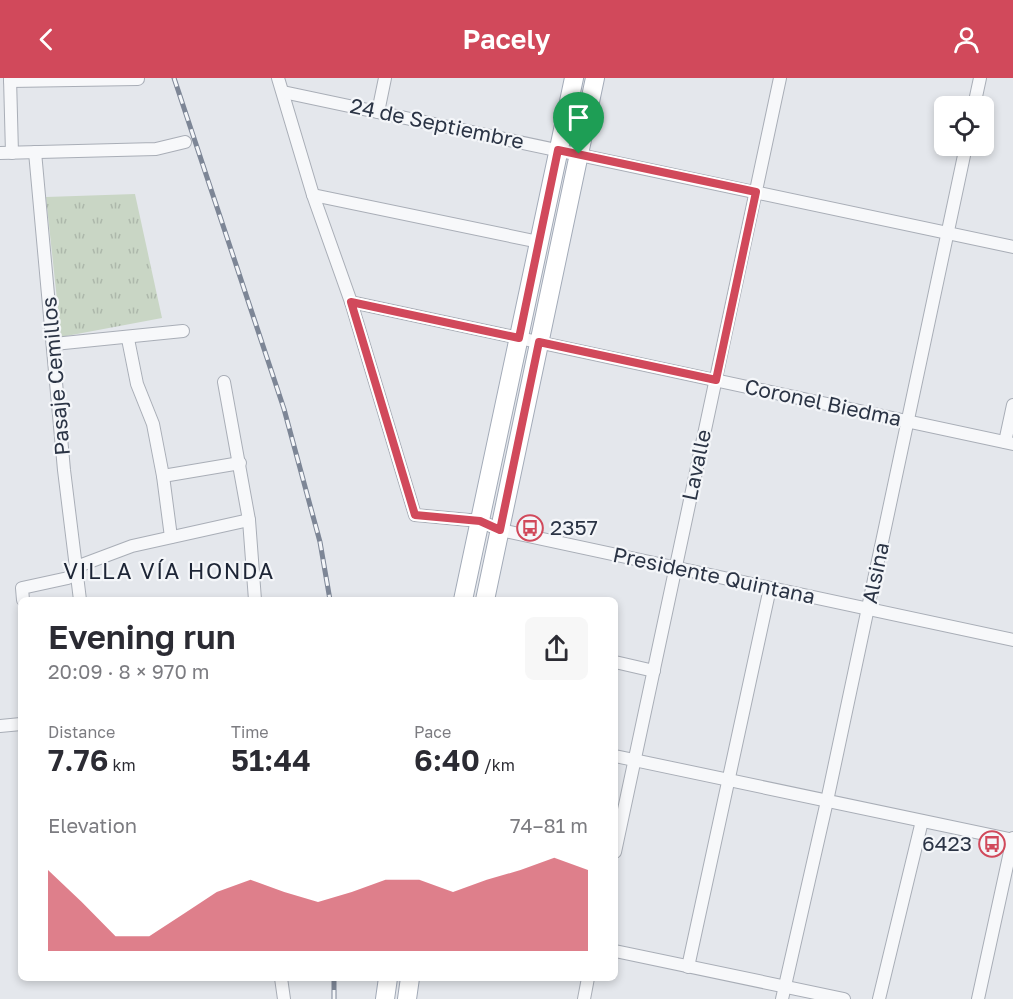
<!DOCTYPE html>
<meta charset="utf-8">
<style>
body{margin:0;font-family:"Golos Text",sans-serif;background:#f7f7f7;color:#2b2b33;height:100vh;display:flex;flex-direction:column;font-size:22px;white-space:nowrap}
*{box-sizing:border-box;margin:0}
p{font-size:20px;color:#7c7c81}
.icon{flex:none;width:33px;height:33px;fill:none;stroke:currentColor;stroke-width:2;stroke-linecap:round;stroke-linejoin:round}
.map{position:relative;flex:1;overflow:hidden}
.sheet{position:absolute;left:18px;top:519px;width:600px;height:384px;display:flex;flex-direction:column;background:#fff;border-radius:9px;box-shadow:0 3px 9px #0003}
.sheet>*{flex:none}
.controls{position:absolute;left:934px;top:18px;display:grid;gap:12px}
.controls a{display:grid;place-items:center;width:60px;height:60px;border-radius:9px;background:#fff;box-shadow:0 3px 9px #0003;font-size:30px}
.pin{position:absolute;display:grid;place-items:center;width:51px;height:51px;color:#fff;margin:-62px -26px;border-radius:50% 50% 50% 0;rotate:-45deg;box-shadow:0 0 6px #0007}
.pin .icon{rotate:45deg}
.round{display:grid;place-items:center;flex:none;width:63px;height:63px;border-radius:9px;background:#f7f7f7}
.head{display:flex;align-items:center;justify-content:space-between;height:102px;padding:0 30px}
h1{font-size:33px;font-weight:600;line-height:45px}
.metrics{display:grid;grid-template-columns:repeat(3,1fr);gap:9px;height:102px;padding:6px 30px}
.metrics div{display:grid;align-content:center}
.metrics b{font-size:30px;font-weight:600}
.metrics small{font-size:16px;font-weight:400}
.metrics p{font-size:16px}
.chart{height:168px;padding:12px 30px}
.chart p{display:flex;justify-content:space-between}
.chart svg{width:100%;height:108px;margin-top:6px;fill:#d1495b;opacity:.7}
header{display:flex;justify-content:space-between;align-items:center;height:78px;padding:0 30px;background:#d1495b;color:#fff;font-size:27px;font-weight:600}
.map>svg:first-child{display:block}
.grass{fill:url(#grass-tufts)}
.lines{fill:none;stroke-linecap:round;stroke-linejoin:round}
.minor-casing{stroke:#a9aeb7;stroke-width:14}
.primary-casing{stroke:#a3abb8;stroke-width:20}
.minor{stroke:#f7f8fa;stroke-width:12}
.primary{stroke:#fff;stroke-width:18}
.rail-casing{stroke:#7d8696;stroke-width:5}
.rail{stroke:#f4f6f9;stroke-width:3;stroke-dasharray:9;stroke-linecap:butt}
.route-casing{stroke:#fff;stroke-width:12}
.route{stroke:#d1495b;stroke-width:8}
.labels{text-anchor:middle;stroke-width:4.5;stroke-linejoin:round;paint-order:stroke}
.street-label{font-size:21px;fill:#2b3445;stroke:#f4f6f9}
.poi-label{font-size:21px;fill:#2b3445;stroke:#f4f6f9;text-anchor:start}
.neighbourhood-label{font-size:22px;letter-spacing:1.5px;fill:#1d2536;stroke:#f4f6f9}
</style>
<header><svg class="icon" aria-label="back" viewBox="0 0 24 24"><path d="M15 5l-7 7 7 7"/></svg>Pacely<svg class="icon" aria-label="person" viewBox="0 0 24 24"><circle cx="12" cy="8" r="4"/><path d="M4 21q1-7 8-7t8 7"/></svg></header>
<div class="map">
<svg width="1013" height="921" viewBox="0 0 1013 921">
<defs>
<pattern id="grass-tufts" width="24" height="20" patternUnits="userSpaceOnUse" patternTransform="scale(1.5)"><rect width="24" height="20" fill="#c9d6c5"/><path d="M3 7l-1-3M5 7V3M7 7l1-3M15 17l-1-3M17 17v-4M19 17l1-3" fill="none" stroke="#adb8ab"/></pattern>
</defs>
<rect width="100%" height="100%" fill="#e4e7ec"/>
<!-- grass -->
<polygon class="grass" points="135,116 162,240 61,259 46,119"/>
<g class="lines">
<!-- minor casing -->
<g class="minor-casing">
<g id="minor">
<polyline points="10,0 12,75"/>
<polyline points="278,0 313,117 351,224 415,437 480,443 500,452 1013,562"/>
<polyline points="10,3 138,1"/>
<polyline points="283,14 1013,169"/>
<polyline points="974,28 980,0"/>
<polyline points="378,34 385,0"/>
<polyline points="35,74 64,392 80,522"/>
<polyline points="0,75 156,71 185,64"/>
<polyline points="313,117 539,164"/>
<polyline points="351,224 1013,366"/>
<polyline points="128,261 137,306 153,346 163,398 171,459"/>
<polyline points="54,266 183,253"/>
<polyline points="224,304 249,442 255,522"/>
<polyline points="1005,364 1013,327"/>
<polyline points="163,398 240,385"/>
<polyline points="23,522 22,510 68,500 76,489 132,468 249,442"/>
<polyline points="615,584 654,593"/>
<polyline points="0,648 21,646"/>
<polyline points="615,678 1013,762"/>
<polyline points="615,774 780,0"/>
<polyline points="615,873 844,921"/>
<polyline points="688,889 770,510"/>
<polyline points="281,900 284,921"/>
<polyline points="584,921 588,900"/>
<polyline points="782,921 827,723 966,68"/>
<polyline points="879,921 922,743"/>
<polyline points="978,921 1013,760"/>
</g>
</g>
<!-- primary casing -->
<g class="primary-casing">
<g id="primary">
<polyline points="463,522 574,0"/>
<polyline points="485,522 595,0"/>
<polyline points="385,921 388,900"/>
<polyline points="407,921 410,900"/>
</g>
</g>
<!-- minor -->
<use href="#minor" class="minor"/>
<!-- primary -->
<use href="#primary" class="primary"/>
<!-- rail casing -->
<g class="rail-casing">
<g id="rail">
<polyline points="174,0 284,331 320,464 330,522"/>
<polyline points="334,921 334,900"/>
</g>
</g>
<!-- rail -->
<use href="#rail" class="rail"/>
</g>
<g class="lines">
<!-- route casing -->
<g class="route-casing">
<polygon id="route" points="558,72 756,114 716,302 539,264 500,452 480,443 415,437 351,224 519,260"/>
</g>
<!-- route -->
<use href="#route" class="route"/>
</g>
<!-- icons -->
<defs>
<g id="bus-ring" transform="scale(1.35)"><circle r="9.5" fill="#f4f6f9" stroke="#d1495b" stroke-width="1.5"/><path d="M-5-6H5V4H4V6H2V4H-2V6H-4V4H-5ZM-3.5-4V0h7V-4ZM-3.5 1.2v1.5H-2V1.2ZM2 1.2v1.5H3.5V1.2Z" fill="#d1495b"/></g>
</defs>
<g fill-rule="evenodd">
<use href="#bus-ring" x="530" y="450"/>
<use href="#bus-ring" x="992" y="766"/>
</g>
<g class="labels">
<!-- street labels -->
<g class="street-label">
<text transform="translate(437 46) rotate(12)" y="7">24 de Septiembre</text>
<text transform="translate(56 298) rotate(-95)" y="7">Pasaje Cemillos</text>
<text transform="translate(823 325) rotate(12)" y="7">Coronel Biedma</text>
<text transform="translate(697 387) rotate(-78)" y="7">Lavalle</text>
<text transform="translate(876 495) rotate(-78)" y="7">Alsina</text>
<text transform="translate(714 498) rotate(12)" y="7">Presidente Quintana</text>
</g>
<!-- poi labels -->
<g class="poi-label">
<text x="550" y="457">2357</text>
<text x="972" y="773" text-anchor="end">6423</text>
</g>
<!-- neighbourhood labels -->
<g class="neighbourhood-label">
<text x="169" y="501">VILLA VÍA HONDA</text>
</g>
</g>
</svg>
<div class="controls">
<a><svg class="icon" aria-label="locate" viewBox="0 0 24 24"><circle cx="12" cy="12" r="6"/><path d="M12 2v4M12 18v4M2 12h4M18 12h4"/></svg></a>
</div>
<div class="pin" style="left:579px;top:76px;background:#1e9e55"><svg class="icon" aria-label="arrive" viewBox="0 0 24 24"><path d="M6 21V4h12l-3 4 3 4H6"/></svg></div>
<section class="sheet">
<div class="head"><div><h1>Evening run</h1><p>20:09 · 8 × 970 m</p></div><a class="round"><svg class="icon" aria-label="share" viewBox="0 0 24 24"><path d="M12 15V3M7 8l5-5 5 5M5 13v7h14v-7"/></svg></a></div>
<div class="metrics">
<div><p>Distance</p><b>7.76<small> km</small></b></div>
<div><p>Time</p><b>51:44</b></div>
<div><p>Pace</p><b>6:40<small> /km</small></b></div>
</div>
<div class="chart"><p><span>Elevation</span>74–81 m</p>
<svg viewBox="0 0 160 44" preserveAspectRatio="none"><path d="M0 44V11L10 24L20 38L30 38L40 29L50 20L60 15L70 20L80 24L90 20L100 15L110 15L120 20L130 15L140 11L150 6L160 11V44z"/></svg>
</div>
</section>
</div>
